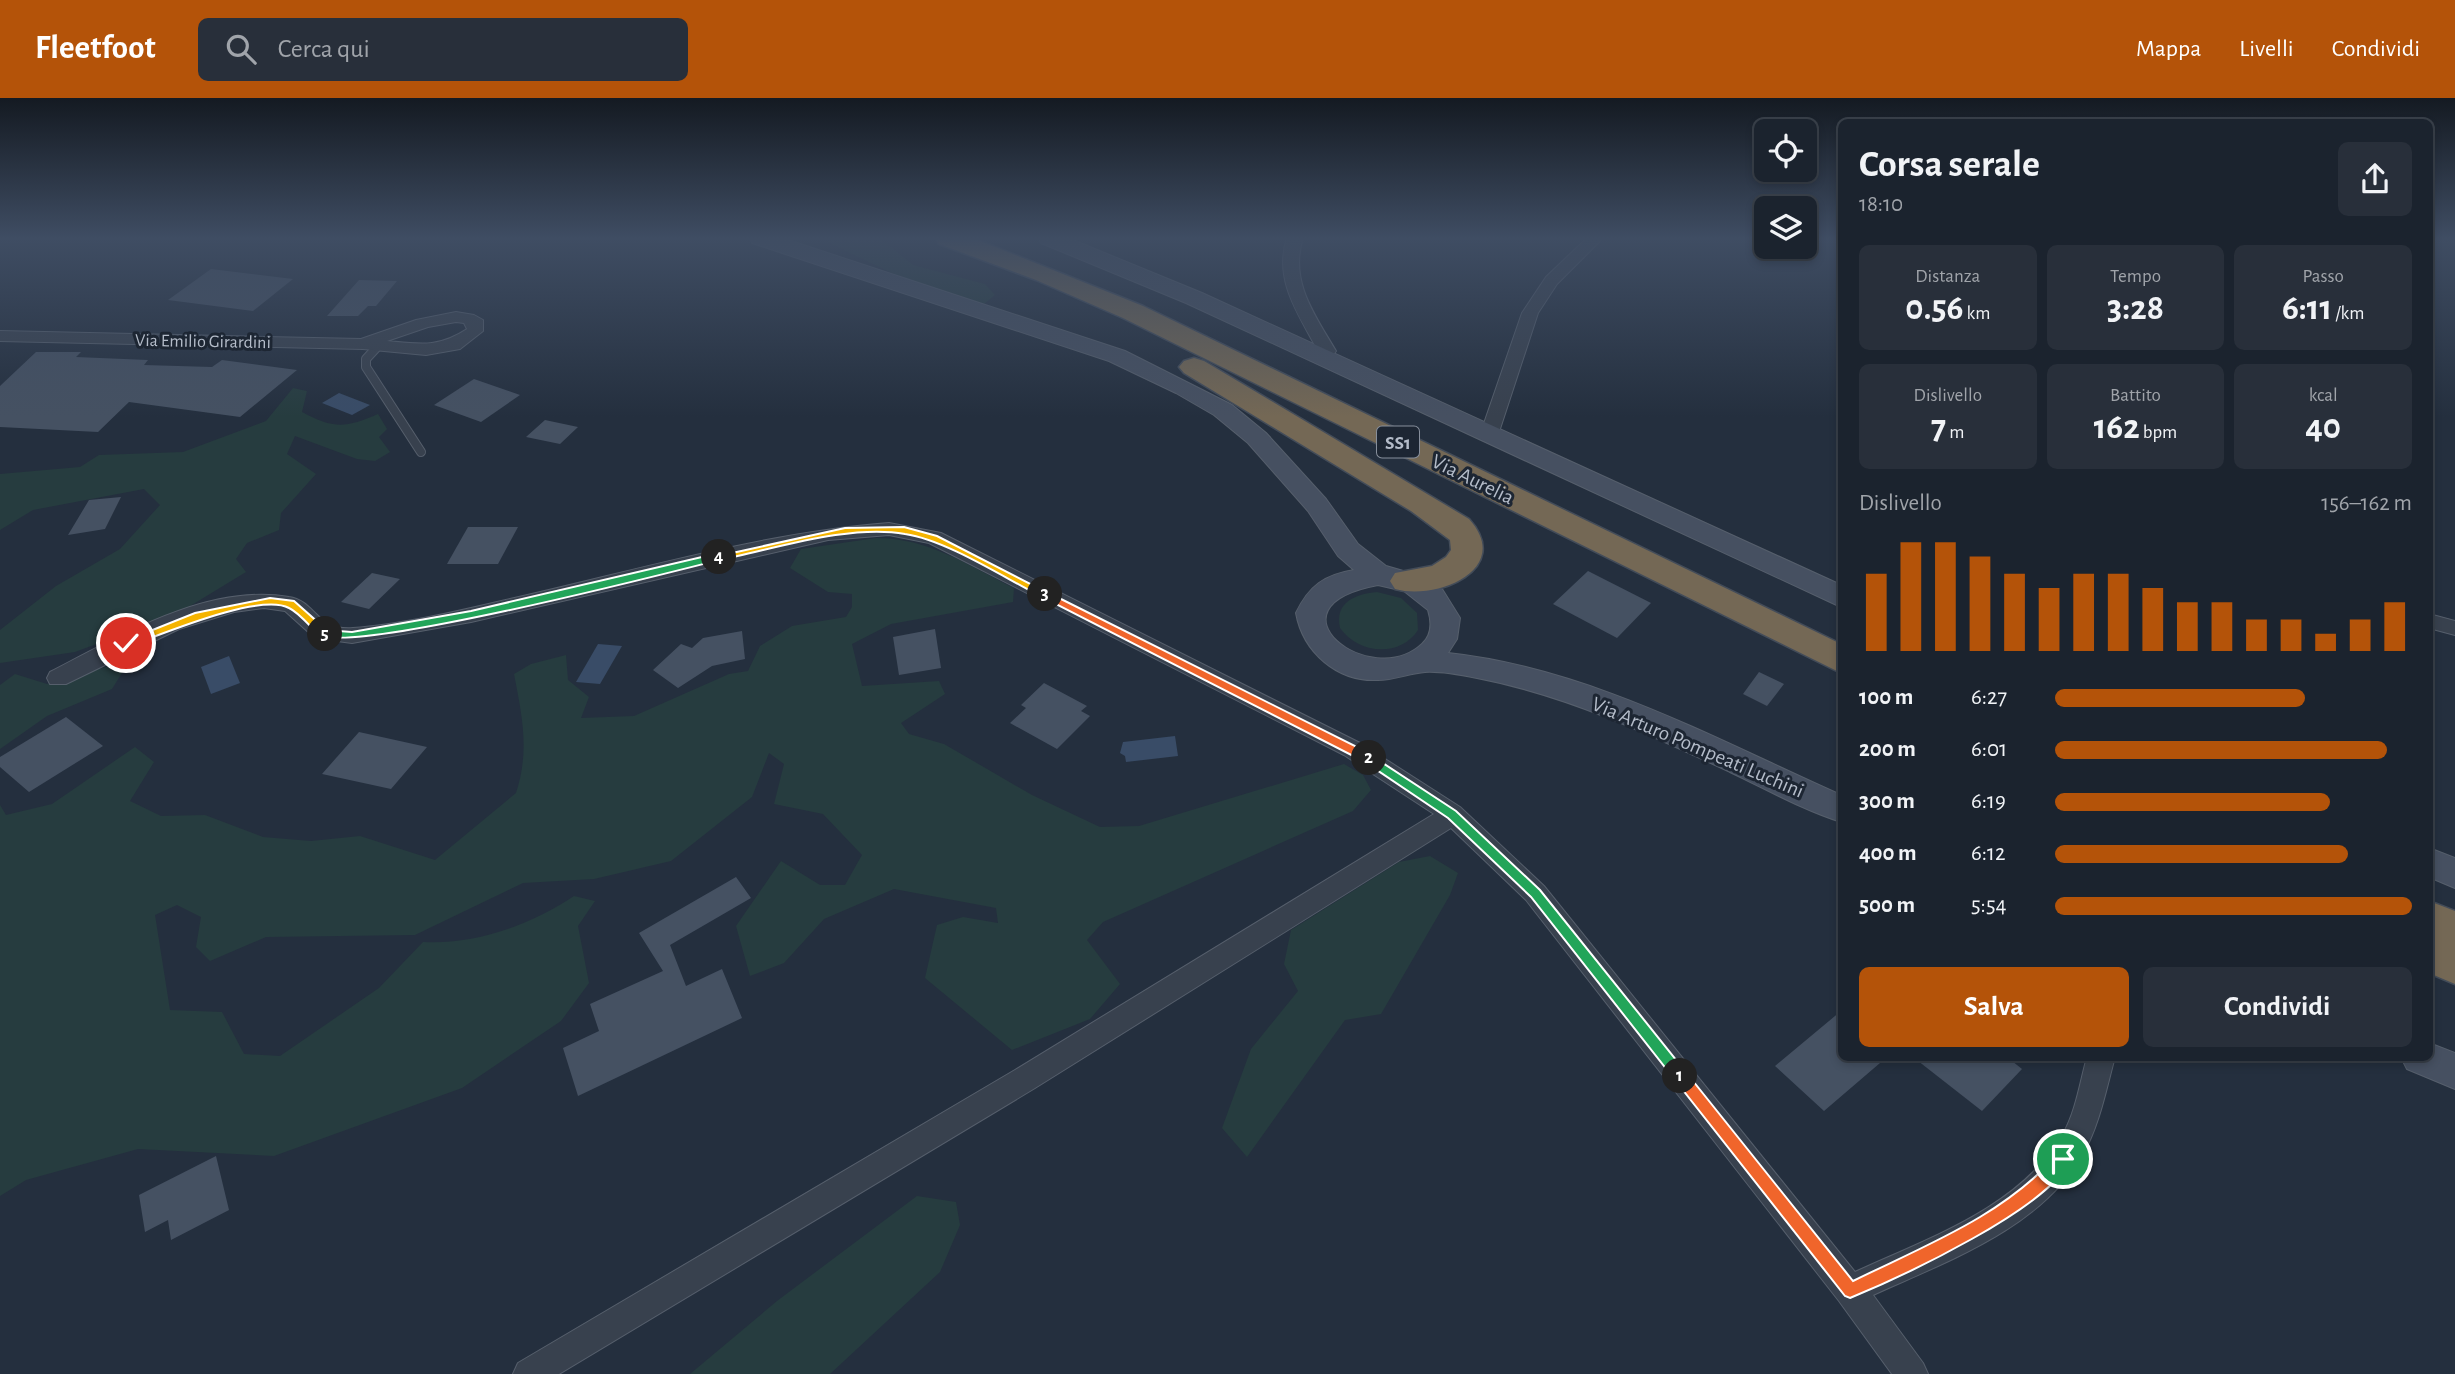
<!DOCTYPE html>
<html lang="it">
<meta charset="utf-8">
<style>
body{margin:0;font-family:"Alegreya Sans",sans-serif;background:#282f3a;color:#f1f3f6;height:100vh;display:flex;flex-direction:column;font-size:26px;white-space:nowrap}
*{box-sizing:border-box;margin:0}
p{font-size:23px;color:#a0a4aa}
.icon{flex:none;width:38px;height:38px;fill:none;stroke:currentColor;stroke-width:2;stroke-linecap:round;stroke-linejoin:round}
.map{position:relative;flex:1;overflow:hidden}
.drawer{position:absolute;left:1838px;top:21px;width:595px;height:942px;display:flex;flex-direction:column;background:#1b232e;border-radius:10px;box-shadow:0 4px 10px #0003,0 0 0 2px #39404a}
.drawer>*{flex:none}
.controls{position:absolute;left:1754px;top:21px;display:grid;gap:14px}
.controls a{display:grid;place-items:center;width:63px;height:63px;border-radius:10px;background:#1b232e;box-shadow:0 4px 10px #0003,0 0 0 2px #39404a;font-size:35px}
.pin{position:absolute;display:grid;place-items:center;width:60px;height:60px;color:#fff;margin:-30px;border:4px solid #fff;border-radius:50%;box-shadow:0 2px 7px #0007}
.km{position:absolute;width:35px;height:35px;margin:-18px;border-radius:50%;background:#222;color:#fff;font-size:19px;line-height:35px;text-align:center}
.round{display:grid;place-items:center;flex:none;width:74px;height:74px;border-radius:10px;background:#282f3a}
.headline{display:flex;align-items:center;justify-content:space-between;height:119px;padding:0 21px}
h1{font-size:38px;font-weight:600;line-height:52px}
.stats{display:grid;grid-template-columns:repeat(3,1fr);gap:10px;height:119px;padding:7px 21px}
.stats div{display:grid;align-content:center;border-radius:10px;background:#282f3a;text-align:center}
.stats b{font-size:35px;font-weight:600}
.stats small{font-size:19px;font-weight:400}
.stats p{font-size:19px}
.chart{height:196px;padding:14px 21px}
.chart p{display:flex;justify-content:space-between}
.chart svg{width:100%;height:126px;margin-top:7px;stroke:#b45309;stroke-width:6}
.primary-button{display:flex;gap:14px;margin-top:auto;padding:14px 21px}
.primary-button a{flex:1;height:80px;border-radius:10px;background:#b45309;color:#fff;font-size:28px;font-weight:600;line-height:80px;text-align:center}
.primary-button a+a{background:#282f3a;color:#f1f3f6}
ul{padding:0 21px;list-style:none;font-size:23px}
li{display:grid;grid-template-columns:112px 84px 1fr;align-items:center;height:52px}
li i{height:18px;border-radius:9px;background:#b45309}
header{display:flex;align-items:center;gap:42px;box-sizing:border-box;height:98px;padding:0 35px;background:#b45309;color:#fff}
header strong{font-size:33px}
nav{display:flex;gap:38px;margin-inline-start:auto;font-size:24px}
.search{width:490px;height:63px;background:#282f3a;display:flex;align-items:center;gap:18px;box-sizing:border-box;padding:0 24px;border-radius:10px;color:#a0a4aa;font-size:26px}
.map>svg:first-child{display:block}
.green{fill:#263c3f}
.water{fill:#394c67}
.building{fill:#455162}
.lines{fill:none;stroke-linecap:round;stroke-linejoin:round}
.lane-casing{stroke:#565f6c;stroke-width:10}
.street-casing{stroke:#565f6c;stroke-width:2}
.secondary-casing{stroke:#565f6c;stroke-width:2}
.highway-casing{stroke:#434c59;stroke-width:3}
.lane{stroke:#38414e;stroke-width:8}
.street{fill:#38414e;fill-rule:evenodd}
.secondary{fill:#465061;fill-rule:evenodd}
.highway{fill:#746855;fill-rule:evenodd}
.split-1{fill:#f0652b;stroke:#fff;stroke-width:2}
.split-2{fill:#22a559;stroke:#fff;stroke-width:2}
.split-3{fill:#f0652b;stroke:#fff;stroke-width:2}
.split-4{fill:#f5b400;stroke:#fff;stroke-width:2}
.split-5{fill:#22a559;stroke:#fff;stroke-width:2}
.split-6{fill:#f5b400;stroke:#fff;stroke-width:2}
.labels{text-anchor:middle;stroke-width:6;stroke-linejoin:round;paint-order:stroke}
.far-street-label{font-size:18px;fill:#b4bcc9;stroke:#1d2633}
.shield{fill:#1d2633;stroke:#878f9c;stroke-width:2}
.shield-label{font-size:19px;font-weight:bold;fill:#b4bcc9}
.street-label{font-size:21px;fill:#b4bcc9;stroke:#1d2633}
</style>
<header>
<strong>Fleetfoot</strong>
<div class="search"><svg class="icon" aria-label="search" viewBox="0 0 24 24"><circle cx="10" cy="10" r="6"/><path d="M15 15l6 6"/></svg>Cerca qui</div>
<nav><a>Mappa</a><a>Livelli</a><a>Condividi</a></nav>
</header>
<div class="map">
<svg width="2455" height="1276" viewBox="0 0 2455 1276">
<rect width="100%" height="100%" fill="#242f3e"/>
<!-- green -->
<g class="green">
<polygon points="819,140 880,140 913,167 985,186 995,197 984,206 896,177"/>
<path d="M 293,290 L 307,293 L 302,314 C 333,331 346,330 378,316 L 387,331 L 379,339 L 390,354 L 375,363 L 357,361 L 295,338 L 287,356 L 316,376 L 281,415 L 279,432 L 247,445 L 236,461 L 246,474 L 177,516 L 75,554 L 0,565 L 0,532 L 56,488 L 120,451 L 160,407 L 144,391 L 33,412 L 0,432 L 0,376 L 80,369 L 99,357 L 183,354 L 266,323 Z"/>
<path d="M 876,440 C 929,440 967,467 1014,490 L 1013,504 L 891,526 L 852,546 L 862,588 L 939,583 L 945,596 L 901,625 L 909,636 L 944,646 L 1032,697 L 1100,729 L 1139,728 L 1344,666 L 1363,677 L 1371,692 L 1353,713 L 1103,824 L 1087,842 L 1120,886 L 1090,921 L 1012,952 L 925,880 L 937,827 L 963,819 L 998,825 L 996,810 L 894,791 L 824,821 L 784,865 L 750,878 L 736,828 L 781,763 L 820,787 L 845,787 L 862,757 L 823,716 L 774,706 L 784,666 L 769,655 L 752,699 L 671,763 L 594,781 L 523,785 L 415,837 L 266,839 L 210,863 L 196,849 L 201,819 L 177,807 L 155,817 L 170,912 L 222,914 L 244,956 L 280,958 L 379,890 L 423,844 C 477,847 530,827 574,798 L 595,803 L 578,828 L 589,885 L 561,923 L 462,990 L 274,1058 L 138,1051 L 26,1082 L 0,1098 L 0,707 L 6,717 L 52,706 L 135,649 L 154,664 L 130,703 L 161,718 L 205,717 L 263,739 L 311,743 L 360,738 L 435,762 L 516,695 C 530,652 522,618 514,576 L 531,566 L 566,557 L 568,582 L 589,599 L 581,620 L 634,618 L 729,576 L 748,573 L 760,548 L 792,528 L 846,519 L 852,509 L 852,496 L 828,494 L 790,470 L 801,451 Z"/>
<path d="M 1377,494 L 1401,500 L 1417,515 L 1418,532 C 1400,560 1358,556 1340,530 C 1334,504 1356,496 1377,494 Z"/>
<polygon points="130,562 112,591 47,618 0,651 0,587 15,576 47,586"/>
<polygon points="1430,758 1458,775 1450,797 1381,916 1345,922 1247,1059 1222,1030 1251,951 1298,893 1284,866 1291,832 1399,764"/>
<polygon points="917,1098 956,1104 960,1127 940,1174 830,1276 690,1276 777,1203"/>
</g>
<!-- water -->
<g class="water">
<polygon points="339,295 370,307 352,317 322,305"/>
<polygon points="598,546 622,548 600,586 576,584"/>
<polygon points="229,558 240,585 211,596 201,569"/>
<polygon points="1175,638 1178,658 1126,664 1125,658 1120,655 1123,644"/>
</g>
<!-- building -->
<g class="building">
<polygon points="211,171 293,181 253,213 168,202"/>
<polygon points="359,182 397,183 376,208 368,208 358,218 327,218"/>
<polygon points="36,254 81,254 76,259 148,262 144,267 212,269 222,262 297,272 240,319 129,304 98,334 0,329 0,288"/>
<polygon points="474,281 520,297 481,324 434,307"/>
<polygon points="545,322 578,329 560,346 526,339"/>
<polygon points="121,399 105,431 68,437 89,402"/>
<polygon points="468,429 518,429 498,466 447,466"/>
<polygon points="1588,473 1651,505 1617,540 1553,506"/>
<polygon points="372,475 400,481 369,511 341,504"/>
<polygon points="935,531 941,570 899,577 893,539"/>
<polygon points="742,533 745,561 712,568 678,590 653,572 681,546 692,550 703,540"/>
<polygon points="1759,574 1784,586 1767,608 1743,596"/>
<polygon points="1044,585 1087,608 1081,613 1090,618 1057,651 1010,625 1026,610 1021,607"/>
<polygon points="66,619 103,648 29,694 0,669 0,659"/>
<polygon points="359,634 427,649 391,691 322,676"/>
<polygon points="736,779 751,800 670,847 686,888 722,871 742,920 578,998 563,950 599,933 590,906 663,873 639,835"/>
<polygon points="1841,913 1841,959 1887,959 1824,1013 1775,968"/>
<polygon points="1913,959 2007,959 2022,971 1982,1013"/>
<polygon points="216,1058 229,1112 171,1142 168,1122 145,1134 139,1097"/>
</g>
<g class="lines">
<!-- lane casing -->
<g class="lane-casing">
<polyline id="lane" points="378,248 366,261 366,269 421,354"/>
</g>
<!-- street casing -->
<g class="street-casing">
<g id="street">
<path d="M 1287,140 L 1303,140 C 1289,183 1315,217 1336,253 L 1328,264 L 1322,265 L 1313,260 L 1318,253 C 1299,217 1273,182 1287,140 Z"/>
<polygon points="1587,140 1603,140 1557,186 1538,215 1498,337 1489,343 1483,341 1480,337 1522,215 1546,179"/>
<path d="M 456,214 L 474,217 L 483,222 L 483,233 L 460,251 L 426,257 L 363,251 L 0,243 L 0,233 L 361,241 L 416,222 ZM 456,224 L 464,225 L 467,231 C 438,250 420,246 387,243 L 428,229 Z"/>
<path d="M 889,425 L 941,435 L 1360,645 L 1460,709 L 1544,788 L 1855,1174 C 1928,1140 2020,1110 2063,1036 C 2076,1013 2080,984 2087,959 L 2115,959 C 2106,991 2100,1026 2083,1056 C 2040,1131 1947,1163 1873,1197 L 1923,1265 L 1928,1276 L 1892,1276 L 1839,1203 L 1526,802 L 1451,730 L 1035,990 L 559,1276 L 513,1276 L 518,1265 L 1015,972 L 1434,716 L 1344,657 L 929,445 L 889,437 L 828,442 L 471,524 L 352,545 L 315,540 L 285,513 L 264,510 L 234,514 L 179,531 L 66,586 L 50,586 L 47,580 L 50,574 C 120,538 208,485 289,499 C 316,503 316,533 353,530 C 400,527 463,512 510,501 C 635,473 761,435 889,425 Z"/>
<polygon points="2429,516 2455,523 2455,537 2429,530"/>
</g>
</g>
<!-- secondary casing -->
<g class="secondary-casing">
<g id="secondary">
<path d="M 750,140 L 782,140 L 1125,253 L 1232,307 L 1266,335 L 1326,401 L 1358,446 L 1386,468 L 1424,479 L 1442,491 L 1460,520 L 1457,541 L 1448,555 C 1588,570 1715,641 1841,697 L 1841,724 C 1803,712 1766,691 1730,674 C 1649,636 1566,597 1477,580 C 1462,577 1441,573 1425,574 C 1410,575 1394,582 1378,582 C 1337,584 1303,554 1296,515 C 1309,488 1324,477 1354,472 L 1338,458 L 1308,413 L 1248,345 L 1214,317 L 1176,295 L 1109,263 L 752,145 ZM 1378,487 L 1404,493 L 1428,512 C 1432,525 1432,537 1422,546 C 1371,594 1260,509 1378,487 Z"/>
<polygon points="1039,140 1068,140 1202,195 1841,487 1841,509 1186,205 1041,145"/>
<polygon points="2429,750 2455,760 2455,790 2429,779"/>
<polygon points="2429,945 2455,955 2455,991 2407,971 2401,959 2429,959"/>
</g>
</g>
<!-- highway casing -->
<g class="highway-casing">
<g id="highway">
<polygon points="935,140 973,140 1143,208 1841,546 1841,575 1123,220 1036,182 939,146"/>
<path d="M 1194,260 L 1204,263 L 1469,421 C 1514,471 1437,503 1395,491 L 1390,483 L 1395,475 L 1432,468 L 1446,459 L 1451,452 L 1450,442 L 1411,413 L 1184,275 L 1179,269 L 1184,263 Z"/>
<polygon points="2429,803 2455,813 2455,886 2429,875"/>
</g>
</g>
<!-- lane -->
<use href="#lane" class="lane"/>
<!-- street -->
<use href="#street" class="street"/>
<!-- secondary -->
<use href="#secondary" class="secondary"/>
<!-- highway -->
<use href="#highway" class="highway"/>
</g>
<!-- sky -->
<linearGradient id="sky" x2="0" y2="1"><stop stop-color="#141a22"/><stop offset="0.44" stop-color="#3f4d63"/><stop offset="1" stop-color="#3f4d63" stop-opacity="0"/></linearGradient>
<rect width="2455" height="319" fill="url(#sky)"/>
<!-- split-1 -->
<path class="split-1" d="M 1680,971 L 1685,973 L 1853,1183 C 1926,1147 2003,1118 2058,1056 L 2068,1056 L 2071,1061 C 2050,1110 1901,1179 1850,1200 L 1845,1198 L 1675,982 L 1673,978 Z"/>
<!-- split-2 -->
<polygon class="split-2" points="1369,656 1456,713 1540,792 1685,973 1685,982 1675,982 1531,799 1448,720 1365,664 1363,660"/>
<!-- split-3 -->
<polygon class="split-3" points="1045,493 1373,657 1375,660 1369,665 1365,664 1042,499 1042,494"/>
<!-- split-4 -->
<path class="split-4" d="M 904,429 L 937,438 L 1050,496 L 1042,499 C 1003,479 946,442 905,436 C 849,426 775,451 719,462 L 714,459 L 845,430 Z"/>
<!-- split-5 -->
<path class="split-5" d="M 719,455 L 723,456 L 723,461 C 672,474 345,558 320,536 L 325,532 L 352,534 L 471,513 Z"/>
<!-- split-6 -->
<path class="split-6" d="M 270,500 L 294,503 L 329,534 L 329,539 L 321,539 C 311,530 300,515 289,510 C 259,494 158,538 126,549 L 120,545 L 195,515 Z"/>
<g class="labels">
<!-- far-street labels -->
<g class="far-street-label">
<text transform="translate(203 243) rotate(1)" y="6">Via Emilio Girardini</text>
</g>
<!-- shield labels -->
<rect class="shield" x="1377" y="328.5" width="42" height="31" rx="5"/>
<g class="shield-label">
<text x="1398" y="351">SS1</text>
</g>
<!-- street labels -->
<g class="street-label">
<text transform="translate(1473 381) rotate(26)" y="7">Via Aurelia</text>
<text transform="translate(1698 649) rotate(23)" y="7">Via Arturo Pompeati Luchini</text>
</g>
</g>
</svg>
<div class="controls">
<a><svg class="icon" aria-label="locate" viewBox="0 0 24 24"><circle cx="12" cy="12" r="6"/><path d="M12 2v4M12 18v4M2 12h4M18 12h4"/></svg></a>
<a><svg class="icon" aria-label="layers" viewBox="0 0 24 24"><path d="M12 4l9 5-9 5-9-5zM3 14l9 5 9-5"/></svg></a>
</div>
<div class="pin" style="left:2063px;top:1061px;background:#1e9e55"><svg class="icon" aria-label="arrive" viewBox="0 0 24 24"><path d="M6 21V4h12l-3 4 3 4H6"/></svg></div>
<div class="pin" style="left:126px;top:545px;background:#d93025"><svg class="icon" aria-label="check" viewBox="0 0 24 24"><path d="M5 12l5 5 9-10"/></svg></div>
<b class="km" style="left:1680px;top:978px">1</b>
<b class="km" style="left:1369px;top:660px">2</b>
<b class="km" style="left:1045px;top:496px">3</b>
<b class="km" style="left:719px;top:459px">4</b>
<b class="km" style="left:325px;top:536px">5</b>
<section class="drawer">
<div class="headline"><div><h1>Corsa serale</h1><p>18:10</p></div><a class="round"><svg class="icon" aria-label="share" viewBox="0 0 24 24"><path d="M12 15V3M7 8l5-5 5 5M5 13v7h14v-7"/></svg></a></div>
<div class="stats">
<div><p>Distanza</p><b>0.56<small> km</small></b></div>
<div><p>Tempo</p><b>3:28</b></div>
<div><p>Passo</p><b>6:11<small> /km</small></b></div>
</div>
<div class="stats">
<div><p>Dislivello</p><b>7<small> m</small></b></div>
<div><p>Battito</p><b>162<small> bpm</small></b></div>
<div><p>kcal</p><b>40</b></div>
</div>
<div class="chart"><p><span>Dislivello</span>156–162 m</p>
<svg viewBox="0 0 160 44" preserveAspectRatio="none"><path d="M5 44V17M15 44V6M25 44V6M35 44V11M45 44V17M55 44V22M65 44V17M75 44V17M85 44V22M95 44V27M105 44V27M115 44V33M125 44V33M135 44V38M145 44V33M155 44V27"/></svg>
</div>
<ul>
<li><b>100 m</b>6:27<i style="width:70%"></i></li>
<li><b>200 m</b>6:01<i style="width:93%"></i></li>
<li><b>300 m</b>6:19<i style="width:77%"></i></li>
<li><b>400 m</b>6:12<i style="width:82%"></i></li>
<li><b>500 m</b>5:54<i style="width:100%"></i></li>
</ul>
<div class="primary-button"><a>Salva</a><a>Condividi</a></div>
</section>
</div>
